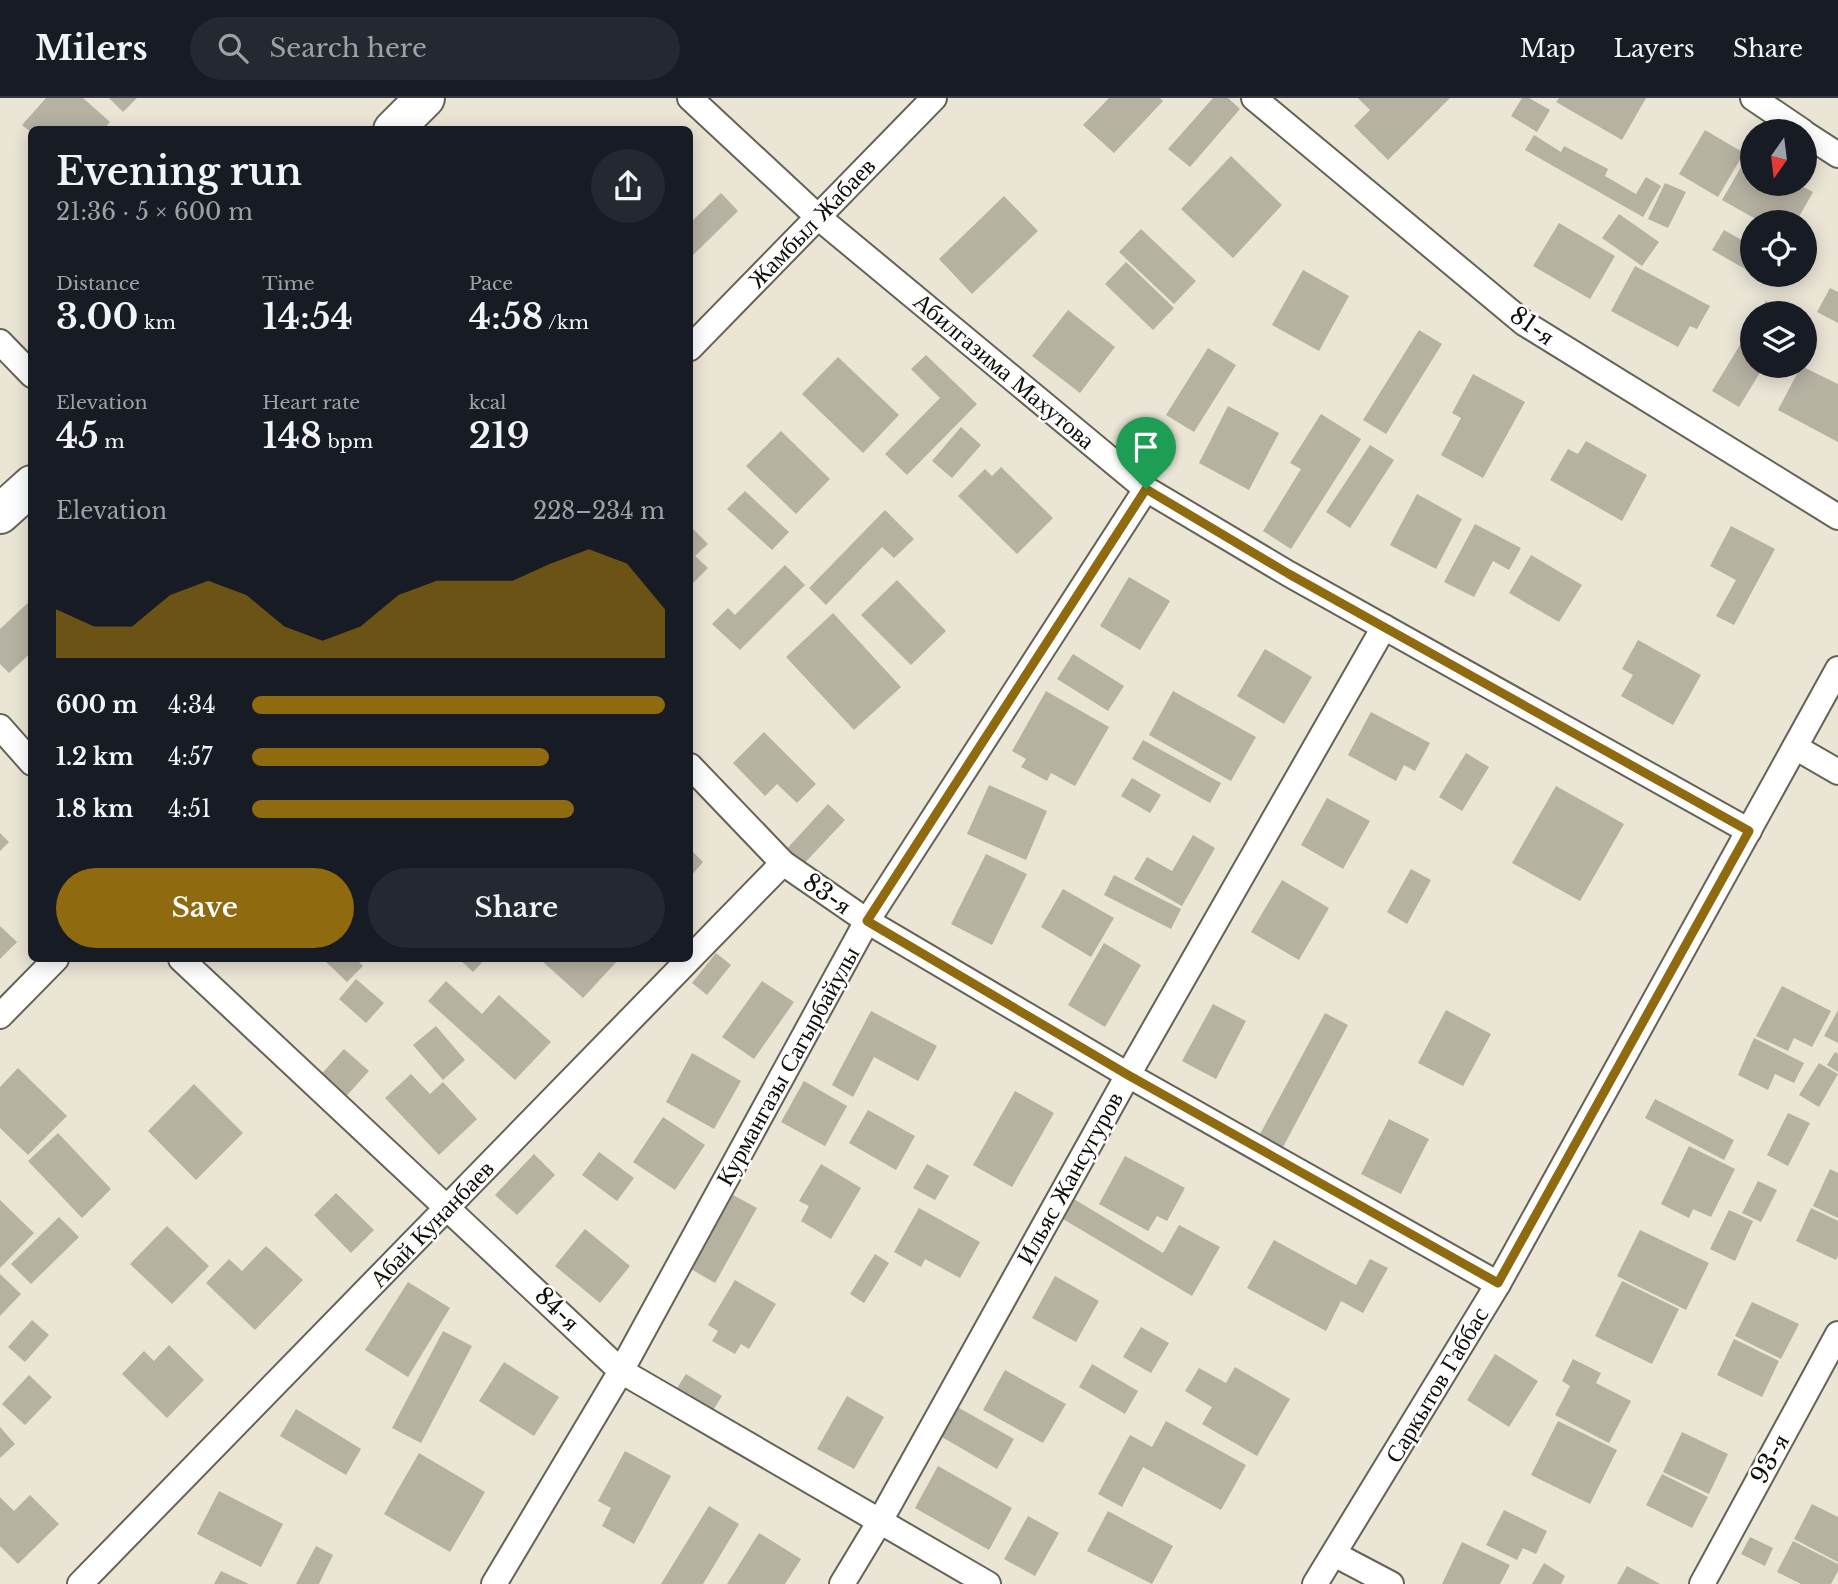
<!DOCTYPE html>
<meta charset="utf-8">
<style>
body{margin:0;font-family:"Libre Baskerville",serif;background:#242831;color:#f1f3f6;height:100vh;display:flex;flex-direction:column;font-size:26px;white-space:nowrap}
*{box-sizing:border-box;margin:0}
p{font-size:23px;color:#9ea1a6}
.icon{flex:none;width:38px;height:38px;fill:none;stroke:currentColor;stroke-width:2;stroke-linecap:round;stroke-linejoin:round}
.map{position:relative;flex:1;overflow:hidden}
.details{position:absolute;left:28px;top:28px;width:665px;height:836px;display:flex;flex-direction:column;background:#171b24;border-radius:10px;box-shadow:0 4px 18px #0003}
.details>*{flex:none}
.needle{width:46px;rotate:194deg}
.buttons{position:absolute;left:1740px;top:21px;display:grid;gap:14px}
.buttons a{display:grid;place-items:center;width:77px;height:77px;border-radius:50%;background:#171b24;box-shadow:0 4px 18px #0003;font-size:35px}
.pin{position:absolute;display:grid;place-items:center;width:60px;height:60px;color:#fff;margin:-72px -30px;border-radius:50% 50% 50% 0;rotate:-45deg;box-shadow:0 0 7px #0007}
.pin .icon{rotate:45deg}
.round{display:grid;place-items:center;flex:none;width:74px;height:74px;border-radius:37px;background:#242831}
.headline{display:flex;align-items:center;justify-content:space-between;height:119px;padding:0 28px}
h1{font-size:38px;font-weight:600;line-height:52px}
.figures{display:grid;grid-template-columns:repeat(3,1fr);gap:10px;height:119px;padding:7px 28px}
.figures div{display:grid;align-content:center}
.figures b{font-size:35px;font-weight:600}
.figures small{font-size:19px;font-weight:400}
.figures p{font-size:19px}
.chart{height:196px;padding:14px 28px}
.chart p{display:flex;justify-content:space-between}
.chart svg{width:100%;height:126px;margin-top:7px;fill:#8f6a0f;opacity:.7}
.button{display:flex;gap:14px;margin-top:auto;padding:14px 28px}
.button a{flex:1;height:80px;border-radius:42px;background:#8f6a0f;color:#fff;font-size:28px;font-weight:600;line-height:80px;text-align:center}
.button a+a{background:#242831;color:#f1f3f6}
ul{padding:0 28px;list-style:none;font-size:23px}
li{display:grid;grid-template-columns:112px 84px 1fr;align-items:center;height:52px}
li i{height:18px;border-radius:9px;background:#8f6a0f}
header{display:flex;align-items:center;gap:42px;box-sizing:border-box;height:98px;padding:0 35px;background:#171b24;border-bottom:2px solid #363941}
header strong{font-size:33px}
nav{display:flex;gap:38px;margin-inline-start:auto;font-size:24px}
.search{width:490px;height:63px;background:#242831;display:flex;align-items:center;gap:18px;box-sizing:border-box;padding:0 24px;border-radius:38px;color:#9ea1a6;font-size:26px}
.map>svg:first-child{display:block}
.building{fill:#b6b2a2}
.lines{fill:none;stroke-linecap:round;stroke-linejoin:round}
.minor-casing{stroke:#666254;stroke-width:28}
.trunk-casing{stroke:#666254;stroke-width:42}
.minor{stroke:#fff;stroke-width:24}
.trunk{stroke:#fff;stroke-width:38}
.route-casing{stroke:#fff;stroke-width:14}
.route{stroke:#8f6a0f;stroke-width:9}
.labels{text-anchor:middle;stroke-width:5;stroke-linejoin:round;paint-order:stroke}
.street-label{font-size:24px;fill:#0e0d07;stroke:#fff}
</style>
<header>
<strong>Milers</strong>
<div class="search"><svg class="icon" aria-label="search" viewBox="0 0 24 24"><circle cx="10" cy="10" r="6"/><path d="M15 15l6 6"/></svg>Search here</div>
<nav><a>Map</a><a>Layers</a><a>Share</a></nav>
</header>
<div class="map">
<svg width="1838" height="1486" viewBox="0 0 1838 1486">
<rect width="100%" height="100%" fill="#eae5d5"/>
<!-- building -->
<g class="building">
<polygon points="46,0 83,0 110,24 103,32 32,32 32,35 22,27"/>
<polygon points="109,0 137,0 123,14"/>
<polygon points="1109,0 1160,0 1163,3 1114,55 1083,27"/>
<polygon points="1213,0 1228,0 1240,11 1190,69 1168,51"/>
<polygon points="1358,0 1450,0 1388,62 1354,28 1370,12"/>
<polygon points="1522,0 1529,0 1550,12 1537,34 1511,18"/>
<polygon points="1559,0 1646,0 1622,42 1556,4"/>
<polygon points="1705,32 1744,55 1718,99 1679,76"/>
<polygon points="1534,37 1561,54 1564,48 1608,71 1605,78 1636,96 1646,79 1661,88 1643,119 1525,52"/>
<polygon points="1748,57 1752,59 1752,86 1798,86 1813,94 1796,124 1761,124 1722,102"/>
<polygon points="1231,58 1282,107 1233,160 1181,111"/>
<polygon points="1665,85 1686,94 1668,130 1648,121"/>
<polygon points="721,95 738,113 690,160 690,125"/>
<polygon points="1004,98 1038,133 972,196 939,161"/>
<polygon points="1619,116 1659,144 1642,168 1602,140"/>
<polygon points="1559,125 1615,158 1590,201 1533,168"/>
<polygon points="1141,131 1196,183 1174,206 1119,154"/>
<polygon points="1724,132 1752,148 1752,175 1712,152"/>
<polygon points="1126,164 1174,210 1153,232 1105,186"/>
<polygon points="1635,168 1710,208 1697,231 1690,228 1678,249 1611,213"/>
<polygon points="1303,172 1349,198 1319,253 1272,227"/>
<polygon points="1755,177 1780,177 1774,187"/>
<polygon points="1830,190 1838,194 1838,225 1817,214"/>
<polygon points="1766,203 1787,215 1759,215"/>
<polygon points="1068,212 1115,249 1080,295 1032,258"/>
<polygon points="1752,227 1752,268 1764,268 1739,309 1712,293"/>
<polygon points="1419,232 1442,246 1386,336 1363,322"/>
<polygon points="1208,250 1236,267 1194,334 1166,317"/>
<polygon points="926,257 977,306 907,377 885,356 940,300 911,271"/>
<polygon points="838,259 899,317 863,355 802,296"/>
<polygon points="1801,268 1838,286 1838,344 1778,312"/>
<polygon points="1473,276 1525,304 1483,380 1441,357 1461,320 1452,315"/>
<polygon points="1228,308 1279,335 1249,392 1199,365"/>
<polygon points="1321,316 1361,341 1291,451 1263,433 1301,371 1290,365"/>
<polygon points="961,329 981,347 952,380 932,363"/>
<polygon points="781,333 830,381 796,416 746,368"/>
<polygon points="1586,343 1647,377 1622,423 1550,382 1568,351 1578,356"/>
<polygon points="1370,347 1394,362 1350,430 1326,414"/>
<polygon points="1001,369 1053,420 1017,456 958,398 985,371 992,378"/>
<polygon points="745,393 789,434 772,452 727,411"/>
<polygon points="1417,396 1462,421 1436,471 1390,447"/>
<polygon points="885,412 914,441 894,460 882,449 826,507 809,490"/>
<polygon points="1475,426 1521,450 1509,472 1493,463 1474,499 1444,484"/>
<polygon points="690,428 708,446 695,458 708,470 690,488"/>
<polygon points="1731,428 1775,451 1734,527 1716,518 1736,482 1710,468"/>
<polygon points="1531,457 1582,487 1559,524 1509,495"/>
<polygon points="785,467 805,487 740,552 712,526 728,510 735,517"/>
<polygon points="1129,479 1170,503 1140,552 1100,528"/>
<polygon points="897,482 946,533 911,567 861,517"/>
<polygon points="32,501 32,554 9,575 0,566 0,531"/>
<polygon points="833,515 901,589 854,632 786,559"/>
<polygon points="1638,542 1701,577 1673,627 1621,598 1633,577 1622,571"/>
<polygon points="1265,551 1312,579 1284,626 1237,598"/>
<polygon points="1073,556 1124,588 1108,613 1057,581"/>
<polygon points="1046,593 1109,629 1075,688 1051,675 1047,683 1021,669 1026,661 1012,653"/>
<polygon points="1173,593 1256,639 1231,683 1149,637"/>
<polygon points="1371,614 1430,645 1415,673 1404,667 1396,683 1348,657"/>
<polygon points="764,634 816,686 797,705 777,686 765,698 733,665"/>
<polygon points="1143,642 1221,685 1210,705 1132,661"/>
<polygon points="1466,655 1489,669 1462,713 1439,699"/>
<polygon points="1132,680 1161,697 1150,715 1121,698"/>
<polygon points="989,687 1047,713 1026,762 967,736"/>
<polygon points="1556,688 1624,726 1580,803 1512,765"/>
<polygon points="1327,700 1370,723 1343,771 1301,747"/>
<polygon points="828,706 845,722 800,770 783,755"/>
<polygon points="0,735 9,744 0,753"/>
<polygon points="1193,737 1215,750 1182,808 1134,781 1147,759 1172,773"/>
<polygon points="690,751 703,764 690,779"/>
<polygon points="986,756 1027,776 992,847 951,826"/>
<polygon points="1411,771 1431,782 1407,826 1387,814"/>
<polygon points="1114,777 1181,811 1171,831 1104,797"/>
<polygon points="1282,782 1329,810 1299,862 1251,834"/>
<polygon points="1063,791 1114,820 1091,859 1041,829"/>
<polygon points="0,828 17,844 0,861"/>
<polygon points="1104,845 1141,867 1105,929 1068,907"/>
<polygon points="716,855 731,867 707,897 692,885"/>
<polygon points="323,861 356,861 363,868 347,884"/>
<polygon points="459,861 485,861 473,874"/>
<polygon points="540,861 619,861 583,900"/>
<polygon points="356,881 384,905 366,925 339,901"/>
<polygon points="446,883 482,916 499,897 551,944 515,982 428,903"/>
<polygon points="762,883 794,904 754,961 722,939"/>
<polygon points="1782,888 1831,913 1812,949 1794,940 1788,953 1756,938"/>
<polygon points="1213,906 1246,923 1216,981 1182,963"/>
<polygon points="1446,912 1491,936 1463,988 1418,965"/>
<polygon points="1838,912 1838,945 1824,938"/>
<polygon points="871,913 937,948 918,983 874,959 853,999 832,987"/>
<polygon points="1325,915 1348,927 1282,1051 1259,1038"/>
<polygon points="436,928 465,962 443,982 413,947"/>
<polygon points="1754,940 1804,965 1794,985 1775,976 1768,992 1738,977"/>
<polygon points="344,951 369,973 341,1004 316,982"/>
<polygon points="1835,954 1838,956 1838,974 1827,967"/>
<polygon points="692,955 741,983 714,1031 666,1004"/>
<polygon points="1819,965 1838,976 1819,1009 1799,997"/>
<polygon points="18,970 67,1018 28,1057 0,1030 0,989"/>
<polygon points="411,976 430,996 443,984 477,1021 439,1057 385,1000"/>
<polygon points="804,983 847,1008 825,1048 781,1024"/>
<polygon points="194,986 243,1035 196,1082 148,1033"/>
<polygon points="1015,993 1054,1015 1012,1089 973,1067"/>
<polygon points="1655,1001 1734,1042 1724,1062 1645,1020"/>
<polygon points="868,1012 915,1038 896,1072 849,1045"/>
<polygon points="1788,1015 1810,1025 1788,1068 1767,1057"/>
<polygon points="663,1019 705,1047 675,1092 633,1064"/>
<polygon points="1389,1021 1429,1041 1401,1096 1361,1076"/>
<polygon points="58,1035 111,1091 82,1120 28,1063"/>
<polygon points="1689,1048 1735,1071 1711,1119 1693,1111 1689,1120 1661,1106"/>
<polygon points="599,1054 634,1080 617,1103 582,1077"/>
<polygon points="534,1056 555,1077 517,1117 495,1097"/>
<polygon points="1125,1058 1185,1090 1167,1123 1157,1118 1148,1133 1099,1106"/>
<polygon points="821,1066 861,1090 831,1141 801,1123 809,1108 799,1103"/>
<polygon points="927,1066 949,1078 935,1102 913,1090"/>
<polygon points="1830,1071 1838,1075 1838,1120 1813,1108"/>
<polygon points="1758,1083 1777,1092 1761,1124 1742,1115"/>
<polygon points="336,1095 374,1132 351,1155 314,1117"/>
<polygon points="733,1097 757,1110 715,1185 691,1171"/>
<polygon points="1074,1101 1163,1155 1179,1127 1220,1149 1192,1198 1063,1121"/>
<polygon points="0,1102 34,1135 0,1170"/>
<polygon points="919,1110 980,1144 960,1180 925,1161 921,1169 894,1154"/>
<polygon points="1811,1110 1838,1123 1838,1158 1836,1162 1796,1143"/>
<polygon points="1729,1112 1753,1123 1735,1163 1710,1151"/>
<polygon points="59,1119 79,1139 31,1186 11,1166"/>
<polygon points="167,1128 209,1168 172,1206 130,1166"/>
<polygon points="585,1131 630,1168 600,1205 555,1168"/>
<polygon points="1640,1132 1709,1165 1686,1212 1617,1178"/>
<polygon points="1274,1142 1356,1187 1370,1161 1388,1170 1363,1215 1341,1203 1326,1233 1247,1190"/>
<polygon points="266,1148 303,1182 255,1232 206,1185 229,1161 242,1173"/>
<polygon points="875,1156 889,1165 864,1205 850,1196"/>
<polygon points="0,1176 21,1196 0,1218"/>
<polygon points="1055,1178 1099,1203 1076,1244 1032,1220"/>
<polygon points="735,1182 776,1206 749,1251 741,1246 735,1256 712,1243 718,1233 708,1227"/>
<polygon points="1622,1183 1679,1211 1652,1266 1595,1238"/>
<polygon points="408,1184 450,1210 408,1279 365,1252"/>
<polygon points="1752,1204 1799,1226 1781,1261 1735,1238"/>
<polygon points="32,1222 49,1237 25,1264 8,1249"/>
<polygon points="1141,1229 1169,1245 1151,1275 1123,1259"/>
<polygon points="443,1233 472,1248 421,1345 392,1330"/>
<polygon points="1734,1241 1779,1263 1762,1299 1717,1277"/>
<polygon points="169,1247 204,1282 167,1320 122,1276 144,1253 154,1263"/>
<polygon points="1495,1256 1538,1283 1509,1329 1467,1302"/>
<polygon points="1573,1261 1601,1275 1596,1285 1631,1303 1609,1345 1555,1317 1570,1288 1562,1283"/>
<polygon points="504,1264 559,1299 534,1338 479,1303"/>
<polygon points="1092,1266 1138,1293 1125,1316 1079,1289"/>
<polygon points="1235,1269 1290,1301 1257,1358 1202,1326 1212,1309 1185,1293 1199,1270 1226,1285"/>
<polygon points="1005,1272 1066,1306 1043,1345 983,1312"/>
<polygon points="686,1276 722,1298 710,1317 674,1295"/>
<polygon points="29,1277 52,1299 25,1327 2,1306"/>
<polygon points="847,1298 884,1319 854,1371 817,1351"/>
<polygon points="952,1306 1014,1341 997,1371 935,1335"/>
<polygon points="296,1311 361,1351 346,1377 280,1338"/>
<polygon points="1166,1323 1246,1367 1221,1412 1143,1369 1122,1409 1098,1396 1130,1337 1152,1349"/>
<polygon points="1558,1323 1617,1352 1590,1406 1531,1377"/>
<polygon points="0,1329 15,1346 0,1360"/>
<polygon points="1682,1334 1728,1356 1709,1396 1663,1374"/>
<polygon points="625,1353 671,1378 634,1446 602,1428 611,1410 598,1403"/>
<polygon points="419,1355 485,1394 450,1454 384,1416"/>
<polygon points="938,1368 1012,1410 989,1452 915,1410"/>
<polygon points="1662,1376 1708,1399 1692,1430 1646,1407"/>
<polygon points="219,1393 283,1426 261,1469 197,1436"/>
<polygon points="30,1397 59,1426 18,1466 0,1448 0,1399 14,1413"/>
<polygon points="1812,1406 1838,1419 1838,1464 1794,1441"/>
<polygon points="709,1408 739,1426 703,1486 661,1486"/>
<polygon points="1504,1412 1547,1433 1536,1456 1523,1450 1517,1462 1486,1447"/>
<polygon points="1108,1413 1173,1448 1152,1486 1087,1453"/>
<polygon points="1028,1418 1059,1435 1035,1478 1004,1461"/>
<polygon points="759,1435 801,1461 785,1486 727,1486"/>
<polygon points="1750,1439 1773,1450 1765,1468 1741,1456"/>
<polygon points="1793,1443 1838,1466 1838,1473 1831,1486 1801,1486 1777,1474"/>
<polygon points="1462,1444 1510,1467 1500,1486 1442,1486"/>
<polygon points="316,1448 333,1457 319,1486 296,1486"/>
<polygon points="1544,1465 1565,1478 1561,1486 1532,1486"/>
<polygon points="1627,1468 1660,1486 1617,1486"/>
<polygon points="221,1473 249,1486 214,1486"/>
</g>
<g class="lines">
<!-- minor casing -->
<g class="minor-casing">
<g id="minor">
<polyline points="690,0 818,119 1146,391 1289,476 1749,733"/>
<polyline points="1254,0 1524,225 1838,419"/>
<polyline points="1753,0 1802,33"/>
<polyline points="1804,35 1838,57"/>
<polyline points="0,244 32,277"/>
<polyline points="690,250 934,0"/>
<polyline points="0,629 32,665"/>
<polyline points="1795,649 1838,674"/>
<polyline points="690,668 783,765 867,823 1128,977 1498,1186"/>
<polyline points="181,861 621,1273 988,1486"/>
<polyline points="0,918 56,861"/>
<polyline points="1334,1456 1391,1486"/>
<polyline points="80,1486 783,765"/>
<polyline points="494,1486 621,1273 867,823 1146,391"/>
<polyline points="842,1486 880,1423 1128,977 1384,529"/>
<polyline points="1315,1486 1498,1186 1838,571"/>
<polyline points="1702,1486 1838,1236"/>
</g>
</g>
<!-- trunk casing -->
<g class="trunk-casing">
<g id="trunk">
<polyline points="393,32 425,0"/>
<polyline points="0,416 32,387"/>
</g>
</g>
<!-- minor -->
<use href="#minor" class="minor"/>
<!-- trunk -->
<use href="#trunk" class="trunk"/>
</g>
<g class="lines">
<!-- route casing -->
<g class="route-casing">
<polygon id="route" points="1146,391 1289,476 1749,733 1498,1185 1128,977 867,823"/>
</g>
<!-- route -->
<use href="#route" class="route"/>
</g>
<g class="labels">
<!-- street labels -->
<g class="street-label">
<text transform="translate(812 125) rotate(-46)" y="8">Жамбыл Жабаев</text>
<text transform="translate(1532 228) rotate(35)" y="8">81-я</text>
<text transform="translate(1004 273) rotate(40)" y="8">Абилгазима Махутова</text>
<text transform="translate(827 796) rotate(35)" y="8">83-я</text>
<text transform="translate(788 968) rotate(-61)" y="8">Курмангазы Сагырбайулы</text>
<text transform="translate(1070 1080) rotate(-61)" y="8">Ильяс Жансугуров</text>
<text transform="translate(432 1126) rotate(-46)" y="8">Абай Кунанбаев</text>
<text transform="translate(557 1211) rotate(44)" y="8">84-я</text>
<text transform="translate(1437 1287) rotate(-59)" y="8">Саркытов Габбас</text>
<text transform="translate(1770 1361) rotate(-61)" y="8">93-я</text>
</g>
</g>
</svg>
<div class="buttons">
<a><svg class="needle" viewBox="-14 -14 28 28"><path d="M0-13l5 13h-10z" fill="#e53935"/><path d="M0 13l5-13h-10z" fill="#9ea1a6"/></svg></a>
<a><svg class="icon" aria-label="locate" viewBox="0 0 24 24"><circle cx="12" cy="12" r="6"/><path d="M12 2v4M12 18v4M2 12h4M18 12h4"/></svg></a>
<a><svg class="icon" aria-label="layers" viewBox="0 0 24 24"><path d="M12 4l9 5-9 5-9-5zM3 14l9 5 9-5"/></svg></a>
</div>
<div class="pin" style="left:1146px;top:391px;background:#1e9e55"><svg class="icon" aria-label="arrive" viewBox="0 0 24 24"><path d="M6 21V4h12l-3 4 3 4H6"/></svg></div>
<section class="details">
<div class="headline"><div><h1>Evening run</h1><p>21:36 · 5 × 600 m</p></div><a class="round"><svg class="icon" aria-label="share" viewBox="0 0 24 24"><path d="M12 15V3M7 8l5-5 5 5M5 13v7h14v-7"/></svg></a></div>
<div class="figures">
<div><p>Distance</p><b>3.00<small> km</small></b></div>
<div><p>Time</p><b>14:54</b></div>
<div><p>Pace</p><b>4:58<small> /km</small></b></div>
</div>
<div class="figures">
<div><p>Elevation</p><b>45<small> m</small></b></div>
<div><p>Heart rate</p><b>148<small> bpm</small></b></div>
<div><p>kcal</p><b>219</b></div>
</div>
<div class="chart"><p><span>Elevation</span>228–234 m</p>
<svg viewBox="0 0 160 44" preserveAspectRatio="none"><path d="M0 44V27L10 33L20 33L30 22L40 17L50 22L60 33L70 38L80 33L90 22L100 17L110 17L120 17L130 11L140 6L150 11L160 27V44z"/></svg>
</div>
<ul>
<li><b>600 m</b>4:34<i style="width:100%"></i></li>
<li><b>1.2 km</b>4:57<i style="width:72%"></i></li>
<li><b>1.8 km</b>4:51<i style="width:78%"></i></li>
</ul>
<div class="button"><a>Save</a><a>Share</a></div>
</section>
</div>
